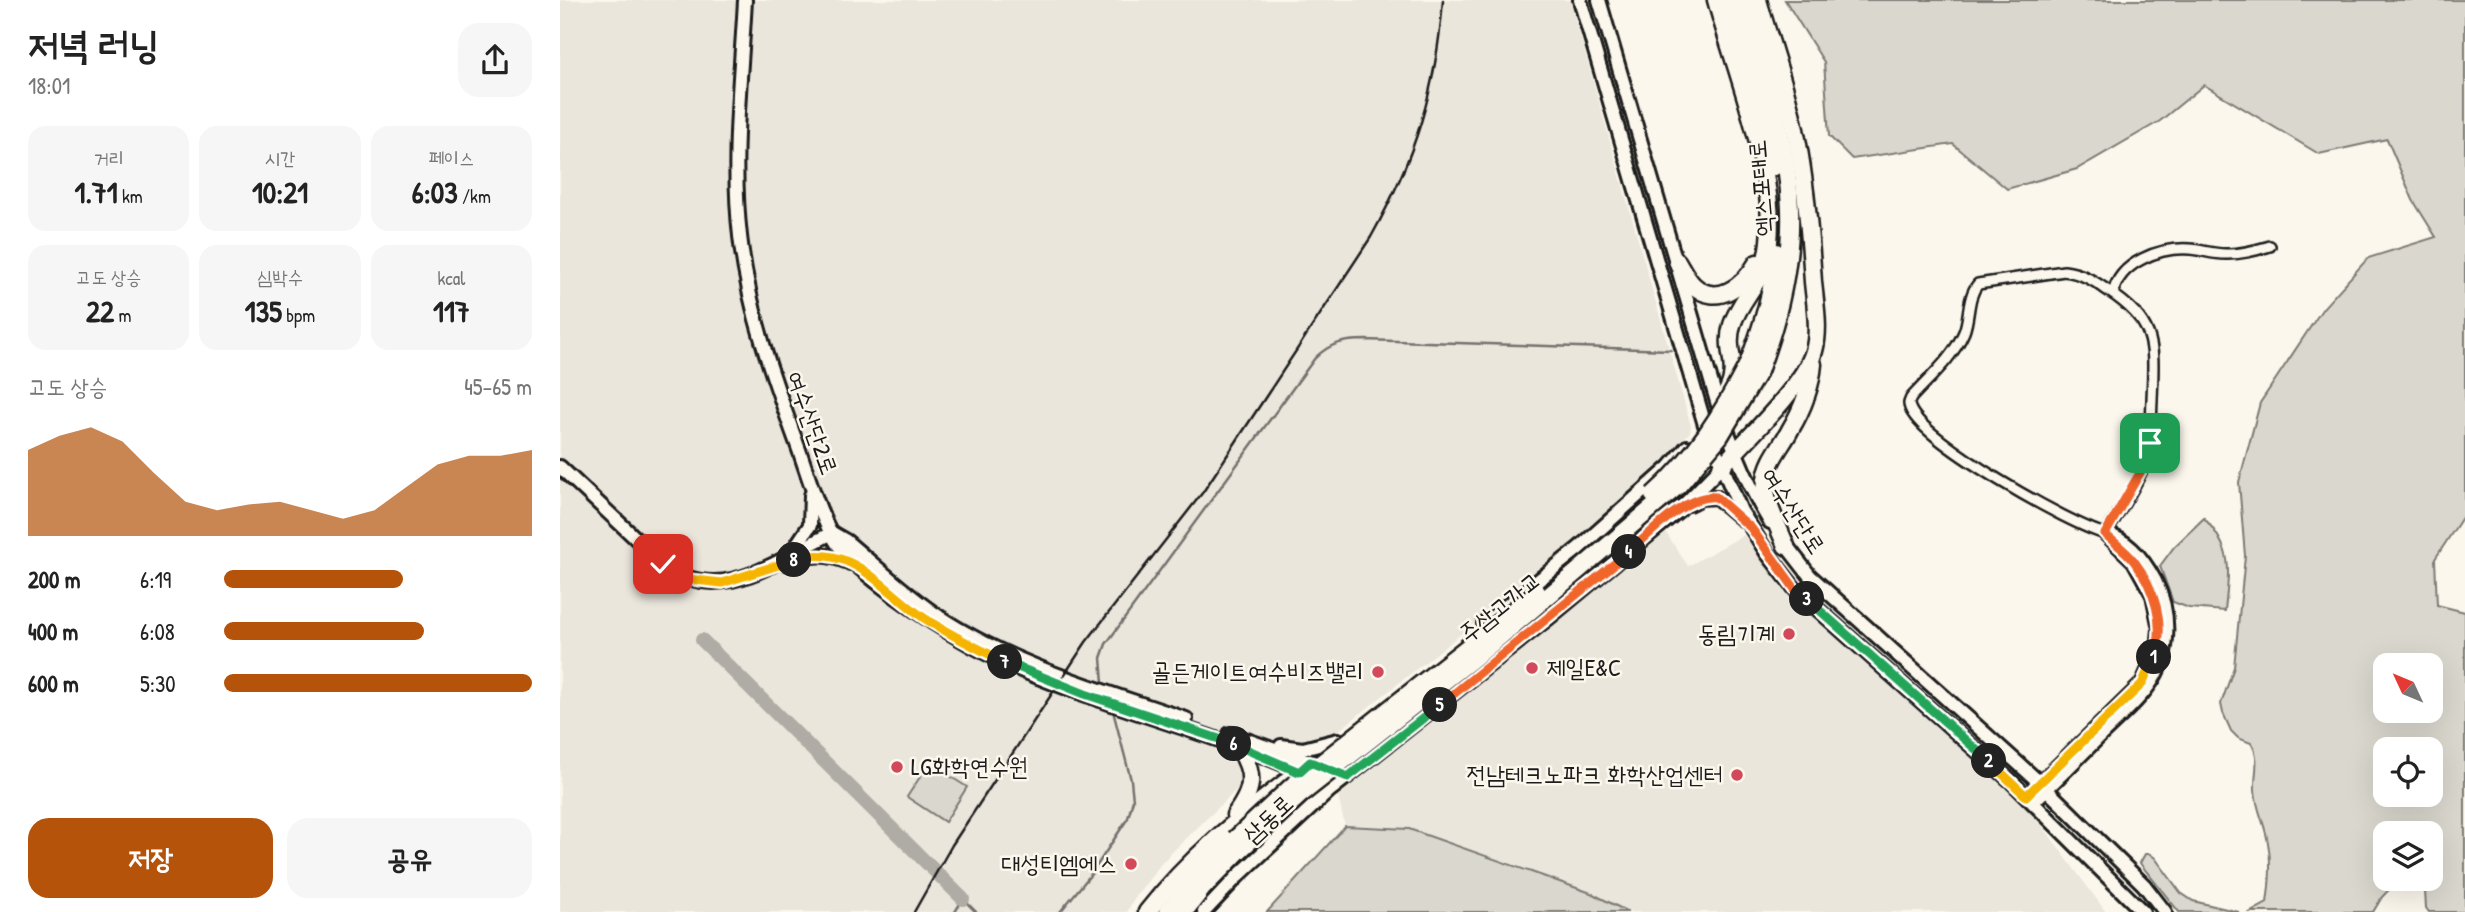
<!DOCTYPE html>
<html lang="ko">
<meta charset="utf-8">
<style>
body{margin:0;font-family:"Patrick Hand","Poor Story",sans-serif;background:#f6f6f6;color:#222;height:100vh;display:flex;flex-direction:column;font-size:26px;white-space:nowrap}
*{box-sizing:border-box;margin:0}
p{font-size:23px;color:#767676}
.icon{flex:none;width:38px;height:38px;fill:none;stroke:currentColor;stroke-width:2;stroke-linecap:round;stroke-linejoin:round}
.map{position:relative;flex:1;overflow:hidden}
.panel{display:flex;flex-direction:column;background:#fff;width:560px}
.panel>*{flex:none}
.needle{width:46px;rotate:314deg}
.buttons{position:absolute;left:1813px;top:653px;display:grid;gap:14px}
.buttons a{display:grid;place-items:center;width:70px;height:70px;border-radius:14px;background:#fff;box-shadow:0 7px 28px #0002;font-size:35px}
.pin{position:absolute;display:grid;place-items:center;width:60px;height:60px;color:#fff;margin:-30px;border-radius:14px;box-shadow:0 4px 10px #0006}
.km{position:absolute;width:35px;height:35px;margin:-18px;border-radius:50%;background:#222;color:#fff;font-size:19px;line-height:35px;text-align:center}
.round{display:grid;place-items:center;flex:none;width:74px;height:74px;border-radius:21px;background:#f6f6f6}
.head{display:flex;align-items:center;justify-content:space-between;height:119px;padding:0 28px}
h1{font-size:38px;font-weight:800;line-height:52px}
.metrics{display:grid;grid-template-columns:repeat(3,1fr);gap:10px;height:119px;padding:7px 28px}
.metrics div{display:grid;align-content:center;border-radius:18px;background:#f6f6f6;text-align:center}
.metrics b{font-size:30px;font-weight:800}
.metrics small{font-size:19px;font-weight:400}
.metrics p{font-size:19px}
.chart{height:196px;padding:14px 28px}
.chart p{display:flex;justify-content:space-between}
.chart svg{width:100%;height:126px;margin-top:7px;fill:#b45309;opacity:.7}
.primary-button{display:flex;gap:14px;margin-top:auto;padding:14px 28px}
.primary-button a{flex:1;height:80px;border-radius:21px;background:#b45309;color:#fff;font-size:28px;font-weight:800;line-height:80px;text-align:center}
.primary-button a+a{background:#f6f6f6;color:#222}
ul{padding:0 28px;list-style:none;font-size:23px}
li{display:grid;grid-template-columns:112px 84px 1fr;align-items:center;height:52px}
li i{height:18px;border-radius:9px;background:#b45309}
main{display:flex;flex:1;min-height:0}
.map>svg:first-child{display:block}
.built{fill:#eae6dc}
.green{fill:#dad7ce;stroke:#7b7a75;stroke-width:2;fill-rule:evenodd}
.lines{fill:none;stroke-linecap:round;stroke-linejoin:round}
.stream{stroke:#74726e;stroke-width:2.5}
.river{stroke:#afaca5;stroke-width:14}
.street-casing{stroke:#1c1c1c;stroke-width:14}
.secondary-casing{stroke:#1c1c1c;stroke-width:18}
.highway-casing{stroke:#1c1c1c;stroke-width:21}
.street{stroke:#fbf7ec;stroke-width:9}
.secondary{stroke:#fbf7ec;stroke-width:12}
.highway{stroke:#fbf7ec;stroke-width:16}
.rail{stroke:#1c1c1c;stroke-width:2.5}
.highway-bridge-casing{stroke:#1c1c1c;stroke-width:21;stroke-linecap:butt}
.highway-bridge{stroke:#fbf7ec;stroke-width:16}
.split-1-casing{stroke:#fff;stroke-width:14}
.split-2-casing{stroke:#fff;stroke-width:14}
.split-3-casing{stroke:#fff;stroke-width:14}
.split-4-casing{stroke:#fff;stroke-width:14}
.split-5-casing{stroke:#fff;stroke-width:14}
.split-6-casing{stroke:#fff;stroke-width:14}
.split-7-casing{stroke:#fff;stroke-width:14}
.split-8-casing{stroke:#fff;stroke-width:14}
.split-9-casing{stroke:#fff;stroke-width:14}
.split-1{stroke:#f0652b;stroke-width:9}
.split-2{stroke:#f5b400;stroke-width:9}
.split-3{stroke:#22a559;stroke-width:9}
.split-4{stroke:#f0652b;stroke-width:9}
.split-5{stroke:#f0652b;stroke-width:9}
.split-6{stroke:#22a559;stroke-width:9}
.split-7{stroke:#22a559;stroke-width:9}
.split-8{stroke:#f5b400;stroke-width:9}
.split-9{stroke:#f5b400;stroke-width:9}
.poi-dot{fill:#d1495b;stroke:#fbf7ec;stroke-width:2.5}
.labels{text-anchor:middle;stroke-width:5;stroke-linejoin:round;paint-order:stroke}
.street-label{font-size:24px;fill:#1c1c1c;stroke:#fbf7ec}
.poi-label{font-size:24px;fill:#1c1c1c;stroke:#fbf7ec;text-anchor:end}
</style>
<main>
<section class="panel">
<div class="head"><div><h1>저녁 러닝</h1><p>18:01</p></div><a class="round"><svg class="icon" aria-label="share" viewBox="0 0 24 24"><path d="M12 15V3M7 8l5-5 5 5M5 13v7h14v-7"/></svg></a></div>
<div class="metrics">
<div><p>거리</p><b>1.71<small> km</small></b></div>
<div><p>시간</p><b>10:21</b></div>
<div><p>페이스</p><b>6:03<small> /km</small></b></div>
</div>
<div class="metrics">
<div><p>고도 상승</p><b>22<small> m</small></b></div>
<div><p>심박수</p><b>135<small> bpm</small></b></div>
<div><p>kcal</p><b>117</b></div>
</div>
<div class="chart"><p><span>고도 상승</span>45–65 m</p>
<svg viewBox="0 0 160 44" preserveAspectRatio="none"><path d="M0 44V14L10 9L20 6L30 11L40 22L50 32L60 35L70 33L80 32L90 35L100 38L110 35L120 27L130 19L140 16L150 16L160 14V44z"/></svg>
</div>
<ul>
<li><b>200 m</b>6:19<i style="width:58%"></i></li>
<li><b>400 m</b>6:08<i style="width:65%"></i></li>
<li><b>600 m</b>5:30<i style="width:100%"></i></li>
</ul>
<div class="primary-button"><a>저장</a><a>공유</a></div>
</section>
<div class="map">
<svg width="1905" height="912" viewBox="0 0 1905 912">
<rect width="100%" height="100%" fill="#fbf7ec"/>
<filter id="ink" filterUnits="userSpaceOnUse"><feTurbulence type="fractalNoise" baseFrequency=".0143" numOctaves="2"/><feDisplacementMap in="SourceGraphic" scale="14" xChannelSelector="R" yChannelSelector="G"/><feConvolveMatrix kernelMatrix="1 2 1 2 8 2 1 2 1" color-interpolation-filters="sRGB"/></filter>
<g filter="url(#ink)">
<!-- built -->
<g class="built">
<polygon points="0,0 1010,0 1131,426 1130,432 1099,468 1006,551 772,736 754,741 730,738 603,861 574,899 567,912 0,912"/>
<polygon points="1106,533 1128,566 1184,535 1231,595 1447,789 1481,824 1546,912 1068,912 1031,893 849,829 785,826 778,796"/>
</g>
<!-- green -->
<g class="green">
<path d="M 1225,0 L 1905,0 L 1905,513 L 1875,559 L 1877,605 L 1905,612 L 1905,912 L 1869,912 L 1866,908 L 1865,891 L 1852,879 L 1871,878 L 1871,833 L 1825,833 L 1825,878 L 1839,879 L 1822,897 L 1813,912 L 1691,912 L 1707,903 C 1710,881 1712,860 1707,838 C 1704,822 1696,808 1695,790 C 1694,773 1701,759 1691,743 L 1678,738 L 1671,731 L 1663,713 L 1661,704 L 1674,667 L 1685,556 L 1679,482 L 1700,403 L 1763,308 L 1808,258 L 1876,237 L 1853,200 L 1827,139 L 1759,154 L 1644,85 L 1600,121 L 1517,169 L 1447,189 L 1393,144 L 1292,159 L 1269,136 L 1264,62 ZM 1871,665 L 1871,710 L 1825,710 L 1825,665 ZM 1871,749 L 1871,794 L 1825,794 L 1825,749 Z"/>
<path d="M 1644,518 C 1674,551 1669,569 1665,611 L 1629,608 L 1613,602 L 1600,566 L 1614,547 Z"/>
<polygon points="369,763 407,787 385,822 347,797"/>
<polygon points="785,826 849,829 1031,893 1068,912 707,912"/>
<polygon points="1585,854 1590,854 1595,858 1621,893 1633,901 1679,912 1619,912 1582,866 1580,863"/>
</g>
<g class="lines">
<!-- stream -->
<g class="stream">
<path d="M 543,683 L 541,658 L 546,644 L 755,358 C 770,343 785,340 805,340 L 1111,350"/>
<polyline points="395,912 403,899 416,912"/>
<polyline points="500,912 532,873 568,818 573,800 571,780 553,711"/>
</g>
<!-- river -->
<polyline class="river" points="142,640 403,899"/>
<!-- street casing -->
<g class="street-casing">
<g id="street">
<path d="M 1504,271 C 1521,273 1533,280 1547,290 C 1598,324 1594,344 1592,400 C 1591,418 1592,436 1588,454 C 1580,482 1560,509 1546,534 C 1510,525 1362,441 1350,408 C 1348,403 1349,403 1351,398 C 1369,378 1393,358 1404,332 C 1410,317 1407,297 1418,284 Z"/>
<path d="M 1553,294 C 1559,262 1600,247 1630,249 C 1643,250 1655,255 1668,254 C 1683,254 1696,250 1710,246"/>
</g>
</g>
<!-- secondary casing -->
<g class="secondary-casing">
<g id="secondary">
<path d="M 185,0 C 181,78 171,158 180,236 C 188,309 213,378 238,447 C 249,477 262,526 282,550 C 292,563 306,573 319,584 C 365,620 414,650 468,673 C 569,715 676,738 774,787"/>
<polyline points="1020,0 1145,425 1181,511 1207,553 1235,589 1452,782 1583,912"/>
<path d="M 1039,0 L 1158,405 C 1172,446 1187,484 1210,522"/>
<path d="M 0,467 L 103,564 C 161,609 218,559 272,533"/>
<polyline points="1129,504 1141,498 1156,497 1182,519"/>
<path d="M 272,533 L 286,541 C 316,566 345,594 378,616 C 449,664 545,691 626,719"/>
<polyline points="1222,540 1250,576 1480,783 1584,885 1605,912"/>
<polyline points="234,549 250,525 251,495"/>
<path d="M 227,563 C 250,554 267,552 290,563"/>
<polyline points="924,624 1019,548 1110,467 1127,447"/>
<polyline points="670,734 765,768"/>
<polyline points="721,746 743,749 778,740"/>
<path d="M 1467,796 L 1582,684 L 1598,649 L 1600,629 L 1593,595 L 1574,561 L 1546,534 C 1569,540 1584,560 1595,581 C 1610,610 1611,650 1593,679 C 1580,700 1559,717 1542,734 C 1519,757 1496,780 1473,802"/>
<polyline points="644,912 677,877 769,791 986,620 1120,509 1161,467"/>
</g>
</g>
<!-- highway casing -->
<g class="highway-casing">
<g id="highway">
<path d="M 1156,0 C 1175,71 1224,188 1206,259 C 1200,284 1179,301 1172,325 C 1164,353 1181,365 1167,392"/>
<polyline points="1170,0 1207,132 1214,167"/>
<path d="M 1183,0 C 1202,68 1228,138 1230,209 C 1232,265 1218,320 1199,371"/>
<path d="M 1117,261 C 1122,269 1126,278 1133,285 C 1157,308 1184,285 1197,263"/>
<path d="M 1188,364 C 1202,327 1213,292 1216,252"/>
<path d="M 1161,467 C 1186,440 1245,384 1254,351 C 1260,330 1255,303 1253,282 C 1250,234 1246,186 1237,139 C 1228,92 1211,46 1198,0"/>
<path d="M 1226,546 C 1219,527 1203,500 1206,479 C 1208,460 1222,446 1230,430 C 1242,410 1251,387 1253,364"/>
<path d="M 675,815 C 695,788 695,772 677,745"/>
<path d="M 587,912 C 630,857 679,818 735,775"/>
<polyline points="607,912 636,877 675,839"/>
<polyline points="624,912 642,889 680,850"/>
</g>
</g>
<!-- street -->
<use href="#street" class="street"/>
<!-- secondary -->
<use href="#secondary" class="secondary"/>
<!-- highway -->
<use href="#highway" class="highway"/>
<!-- rail -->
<path class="rail" d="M 354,912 L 392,845 L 526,642 L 643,492 L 811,237 C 855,158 876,90 883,0"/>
<!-- highway-bridge casing -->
<g class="highway-bridge-casing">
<g id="highway-bridge">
<path d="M 1093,495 C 1134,458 1163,413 1188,364"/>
<polyline points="675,839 732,786 977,592"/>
<polyline points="680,850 739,796 927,648 1118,486 1160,436 1199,371"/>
</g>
</g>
<!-- highway-bridge -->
<use href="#highway-bridge" class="highway-bridge"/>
</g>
</g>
<g class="lines" filter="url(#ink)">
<!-- split-1 casing -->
<g class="split-1-casing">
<path id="split-1" d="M 1590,443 L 1581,471 L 1545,534 C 1555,543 1566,551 1574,561 C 1594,587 1607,626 1594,657"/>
</g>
<!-- split-2 casing -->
<g class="split-2-casing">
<polyline id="split-2" points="1429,761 1466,796 1582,684 1594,657"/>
</g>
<!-- split-3 casing -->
<g class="split-3-casing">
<polyline id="split-3" points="1247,599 1429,761"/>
</g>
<!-- split-4 casing -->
<g class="split-4-casing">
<path id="split-4" d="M 1069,552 C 1090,534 1127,493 1156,497 L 1191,528 L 1235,589 L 1247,599"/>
</g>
<!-- split-5 casing -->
<g class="split-5-casing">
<polyline id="split-5" points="880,705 1069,552"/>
</g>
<!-- split-6 casing -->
<g class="split-6-casing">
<polyline id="split-6" points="674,744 739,772 750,762 788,777 880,705"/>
</g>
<!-- split-7 casing -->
<g class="split-7-casing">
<polyline id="split-7" points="445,662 525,694 674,744"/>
</g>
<!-- split-8 casing -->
<g class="split-8-casing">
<path id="split-8" d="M 234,560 C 289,540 323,590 364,618 C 390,635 417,648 445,662"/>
</g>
<!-- split-9 casing -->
<g class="split-9-casing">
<polyline id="split-9" points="103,564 126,579 162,583 234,560"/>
</g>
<!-- split-1 -->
<use href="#split-1" class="split-1"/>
<!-- split-2 -->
<use href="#split-2" class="split-2"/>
<!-- split-3 -->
<use href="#split-3" class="split-3"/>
<!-- split-4 -->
<use href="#split-4" class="split-4"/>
<!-- split-5 -->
<use href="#split-5" class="split-5"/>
<!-- split-6 -->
<use href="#split-6" class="split-6"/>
<!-- split-7 -->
<use href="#split-7" class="split-7"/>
<!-- split-8 -->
<use href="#split-8" class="split-8"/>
<!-- split-9 -->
<use href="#split-9" class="split-9"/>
</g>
<!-- markers -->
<g class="poi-dot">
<circle cx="1229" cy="634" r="7"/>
<circle cx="972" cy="668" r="7"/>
<circle cx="818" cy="672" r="7"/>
<circle cx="337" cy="767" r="7"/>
<circle cx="1177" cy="775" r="7"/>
<circle cx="571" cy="864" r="7"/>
</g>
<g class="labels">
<!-- street labels -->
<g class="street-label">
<text transform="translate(1201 188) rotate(-95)" y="8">엑스포대로</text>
<text transform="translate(252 423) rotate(70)" y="8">여수산단2로</text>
<text transform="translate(1233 511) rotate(57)" y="8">여수산단로</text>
<text transform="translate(940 607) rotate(-39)" y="8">주삼고가교</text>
<text transform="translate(708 819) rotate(-43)" y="8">삼동로</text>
</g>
<!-- poi labels -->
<g class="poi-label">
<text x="1215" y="642">동림기계</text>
<text x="986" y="676" text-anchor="start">제일E&amp;C</text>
<text x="804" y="680">골든게이트여수비즈밸리</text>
<text x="351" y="775" text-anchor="start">LG화학연수원</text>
<text x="1163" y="783">전남테크노파크 화학산업센터</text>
<text x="557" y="872">대성티엠에스</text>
</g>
</g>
</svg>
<div class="buttons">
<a><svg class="needle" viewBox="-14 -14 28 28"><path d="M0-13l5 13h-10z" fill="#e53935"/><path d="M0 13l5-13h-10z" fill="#767676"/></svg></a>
<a><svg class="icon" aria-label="locate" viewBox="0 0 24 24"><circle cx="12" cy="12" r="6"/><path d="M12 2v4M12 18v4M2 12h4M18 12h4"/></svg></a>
<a><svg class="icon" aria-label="layers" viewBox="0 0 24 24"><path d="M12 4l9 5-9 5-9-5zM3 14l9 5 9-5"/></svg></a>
</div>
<div class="pin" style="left:1590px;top:443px;background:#1e9e55"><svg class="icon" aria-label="arrive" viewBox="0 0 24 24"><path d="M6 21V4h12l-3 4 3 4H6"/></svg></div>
<div class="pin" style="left:103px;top:564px;background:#d93025"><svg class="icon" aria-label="check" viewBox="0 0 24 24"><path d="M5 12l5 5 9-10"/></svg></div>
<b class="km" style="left:1594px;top:657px">1</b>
<b class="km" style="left:1429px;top:761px">2</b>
<b class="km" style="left:1247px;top:599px">3</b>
<b class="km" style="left:1069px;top:552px">4</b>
<b class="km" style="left:880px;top:705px">5</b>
<b class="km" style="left:674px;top:744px">6</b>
<b class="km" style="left:445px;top:662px">7</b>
<b class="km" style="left:234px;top:560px">8</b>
</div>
</main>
